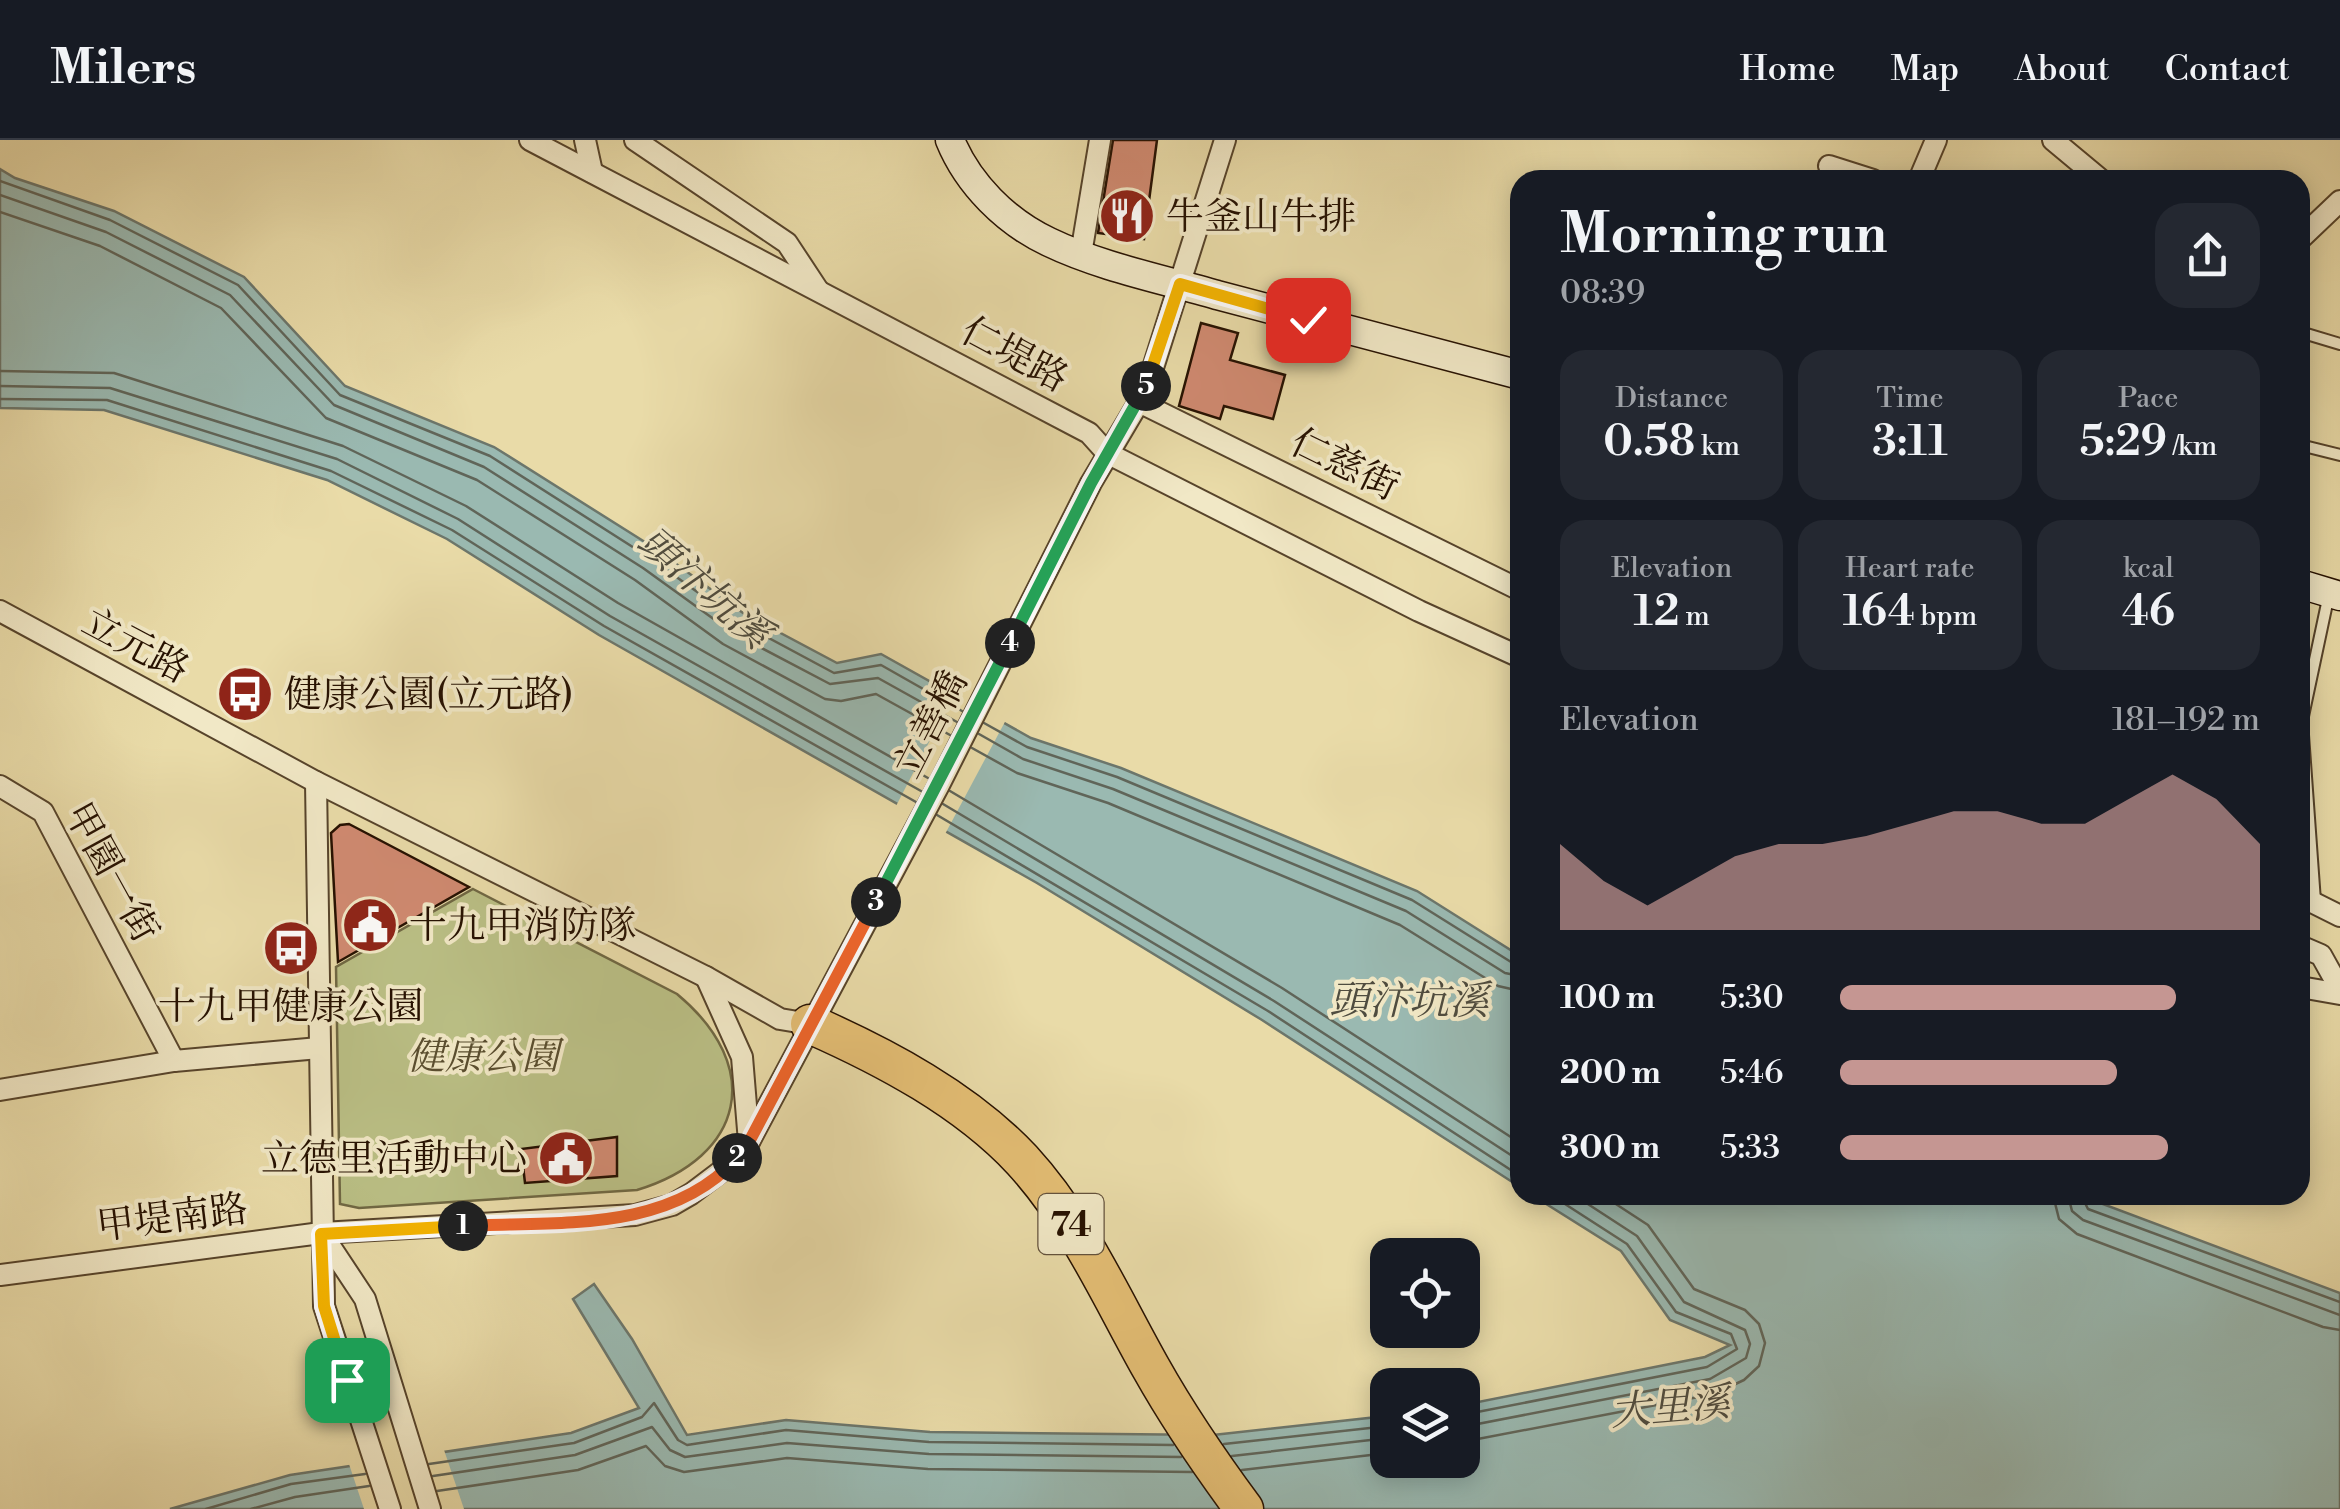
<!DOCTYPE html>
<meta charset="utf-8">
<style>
body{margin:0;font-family:"Libre Bodoni","Noto Serif TC",serif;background:#242831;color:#f1f3f6;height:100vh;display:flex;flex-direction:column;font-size:38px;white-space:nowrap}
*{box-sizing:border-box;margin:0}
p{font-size:32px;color:#9ea1a6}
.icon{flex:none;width:55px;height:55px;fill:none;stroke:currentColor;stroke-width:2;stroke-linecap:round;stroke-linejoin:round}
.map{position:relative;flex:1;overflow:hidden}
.details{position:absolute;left:1510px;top:30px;width:800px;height:1035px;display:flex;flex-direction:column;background:#171b24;border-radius:30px;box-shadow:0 5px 25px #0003}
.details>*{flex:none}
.fabs{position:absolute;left:1370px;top:1098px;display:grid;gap:20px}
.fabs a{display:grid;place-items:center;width:110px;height:110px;border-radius:20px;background:#171b24;box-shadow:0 5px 25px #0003;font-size:50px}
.pin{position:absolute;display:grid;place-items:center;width:85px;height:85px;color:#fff;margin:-42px;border-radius:20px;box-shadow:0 5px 15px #0006}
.km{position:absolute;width:50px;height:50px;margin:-25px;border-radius:50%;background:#222;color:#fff;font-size:28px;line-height:50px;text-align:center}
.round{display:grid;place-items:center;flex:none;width:105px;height:105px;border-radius:30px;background:#242831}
.overview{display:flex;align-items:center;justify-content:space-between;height:170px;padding:0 50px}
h1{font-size:55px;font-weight:600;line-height:75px}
.metrics{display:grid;grid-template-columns:repeat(3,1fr);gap:15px;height:170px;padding:10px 50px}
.metrics div{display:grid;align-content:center;border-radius:25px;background:#242831;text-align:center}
.metrics b{font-size:42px;font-weight:600}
.metrics small{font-size:28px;font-weight:400}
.metrics p{font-size:28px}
.chart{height:280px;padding:20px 50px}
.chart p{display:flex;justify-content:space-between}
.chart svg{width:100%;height:180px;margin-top:10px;fill:#c59692;opacity:.7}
ul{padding:0 50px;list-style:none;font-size:32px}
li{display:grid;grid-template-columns:160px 120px 1fr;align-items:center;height:75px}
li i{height:25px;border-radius:12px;background:#c59692}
header{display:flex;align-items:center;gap:60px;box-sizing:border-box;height:140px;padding:0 50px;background:#171b24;border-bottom:2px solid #363941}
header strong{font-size:48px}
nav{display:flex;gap:55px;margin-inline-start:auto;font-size:35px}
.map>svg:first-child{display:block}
.green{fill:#babf85;stroke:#706843;stroke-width:2.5}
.water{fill:#9ab9b1;stroke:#6c766b;stroke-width:2.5}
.pier{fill:#e9dba8}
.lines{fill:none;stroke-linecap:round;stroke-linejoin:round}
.shore{stroke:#606559;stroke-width:2.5}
.building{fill:#d08a71;stroke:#261101;stroke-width:2.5}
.lane-casing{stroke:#57442b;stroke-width:14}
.street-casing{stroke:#57442b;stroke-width:24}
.secondary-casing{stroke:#261101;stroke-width:31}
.highway-casing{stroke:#261101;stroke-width:41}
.lane{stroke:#f1e8c6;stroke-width:10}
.street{stroke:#f1e8c6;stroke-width:20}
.secondary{stroke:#f1e8c6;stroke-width:28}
.highway{stroke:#e4be74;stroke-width:38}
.split-1-casing{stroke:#fff;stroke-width:20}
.split-2-casing{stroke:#fff;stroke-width:20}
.split-3-casing{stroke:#fff;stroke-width:20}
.split-4-casing{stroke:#fff;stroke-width:20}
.split-5-casing{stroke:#fff;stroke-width:20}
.split-6-casing{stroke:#fff;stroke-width:20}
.split-1{stroke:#f5b400;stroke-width:12}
.split-2{stroke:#f0652b;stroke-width:12}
.split-3{stroke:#f0652b;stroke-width:12}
.split-4{stroke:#22a559;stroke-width:12}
.split-5{stroke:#22a559;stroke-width:12}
.split-6{stroke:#f5b400;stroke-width:12}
.labels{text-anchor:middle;stroke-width:8;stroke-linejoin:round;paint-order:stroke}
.shield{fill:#f1e8c6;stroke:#63523c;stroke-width:2.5}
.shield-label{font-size:35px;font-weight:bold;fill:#261101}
.poi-label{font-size:38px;fill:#261101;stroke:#f1e8c6;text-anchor:start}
.street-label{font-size:38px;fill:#261101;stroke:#f1e8c6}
.park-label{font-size:38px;font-style:italic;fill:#5a4e2f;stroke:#f1e8c6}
.water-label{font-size:40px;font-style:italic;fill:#4f4c3f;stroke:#f1e8c6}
</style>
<header>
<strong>Milers</strong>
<nav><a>Home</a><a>Map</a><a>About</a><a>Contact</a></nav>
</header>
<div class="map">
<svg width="2340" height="1369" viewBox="0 0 2340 1369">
<rect width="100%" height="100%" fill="#e9dba8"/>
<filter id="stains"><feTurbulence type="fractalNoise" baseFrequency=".002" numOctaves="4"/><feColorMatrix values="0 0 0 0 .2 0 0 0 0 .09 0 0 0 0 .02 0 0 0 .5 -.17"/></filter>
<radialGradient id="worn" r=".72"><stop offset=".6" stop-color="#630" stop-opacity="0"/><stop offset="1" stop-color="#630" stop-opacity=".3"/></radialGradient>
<!-- green -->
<path class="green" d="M 473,749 L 677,854 C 765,927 745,1017 637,1050 L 359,1068 L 340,1064 L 336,827 Z"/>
<!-- water -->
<g class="water">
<polygon points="0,29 15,38 114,71 244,137 345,246 494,307 656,409 743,473 837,523 881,514 1031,598 1121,628 1417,751 1520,816 1520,1047 1262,880 1037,743 599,495 447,399 327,340 104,270 0,268"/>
<polygon points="1532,1055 2079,1055 2340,1153 2340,1369 170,1369 290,1335 571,1293 639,1268 573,1159 594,1144 632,1199 687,1295 786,1280 930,1292 1213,1295 1387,1276 1388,1320 1462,1320 1463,1265 1705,1217 1730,1205 1670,1180 1621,1111"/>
</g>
<!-- pier -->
<g class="pier">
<polygon points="956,550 1007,578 944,696 895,668"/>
<polygon points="443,1307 464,1369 364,1369 348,1321"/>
</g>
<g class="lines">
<!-- shore -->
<g class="shore">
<polyline points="0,41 110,80 238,145 340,255 490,316 650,418 739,482 834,533 881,525 962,571"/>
<polyline points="0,55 106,92 230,155 334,265 484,327 643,428 733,493 830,544 878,538 957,582"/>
<polyline points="0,72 100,106 221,168 326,278 477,340 635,440 723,504 825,559 841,561 876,554 950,595"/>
<polyline points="0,231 114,233 343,306 466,366 618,463 928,638"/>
<polyline points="0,246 110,248 337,319 458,379 610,476 921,651"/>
<polyline points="0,259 107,260 331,331 452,390 604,486 916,662"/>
<polyline points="984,583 1027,607 1117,637 1412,760 1511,822 1520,823"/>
<polyline points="979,594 1023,619 1113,649 1406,771 1505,833 1520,836"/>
<polyline points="972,608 1017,633 1108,663 1400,785 1498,846 1520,851"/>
<polyline points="950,651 1282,848 1520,1003"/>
<polyline points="943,664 1274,861 1520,1021"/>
<polyline points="937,675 1268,871 1520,1036"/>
<polyline points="2053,1055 2059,1079 2077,1094 2323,1187 2340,1190"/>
<polyline points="2068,1055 2072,1071 2083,1080 2340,1175"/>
<polyline points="2081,1055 2088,1069 2340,1162"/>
<polyline points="1462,1275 1707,1227 1737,1209 1731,1194 1676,1172 1627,1104 1551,1055"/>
<polyline points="1462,1287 1710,1239 1746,1218 1750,1204 1745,1190 1684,1162 1637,1096 1574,1055"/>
<polyline points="1462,1302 1714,1254 1744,1240 1759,1226 1765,1203 1759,1184 1745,1170 1694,1149 1648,1085 1602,1055"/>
<polyline points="1224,1304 1388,1286"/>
<polyline points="1232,1316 1388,1298"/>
<polyline points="429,1324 574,1303 642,1277 654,1263 678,1300 687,1305 786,1290 929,1302 1173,1305"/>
<polyline points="1242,1330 1388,1313"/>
<polyline points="433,1336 575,1315 652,1287 670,1310 685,1317 787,1303 929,1314 1181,1317"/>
<polyline points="437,1351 578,1330 646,1306 665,1326 684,1332 787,1318 928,1329 1192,1332"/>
<polyline points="206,1369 291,1344 365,1334"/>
<polyline points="251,1369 295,1357 369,1346"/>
</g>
</g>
<!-- building -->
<g class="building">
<polygon points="1113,0 1157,0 1144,99 1098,93"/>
<polygon points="1201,183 1238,193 1230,220 1285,235 1273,279 1224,266 1220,279 1179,266"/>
<polygon points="349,684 469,747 338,822 331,693 340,685"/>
<polygon points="617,997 617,1036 525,1043 521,1009"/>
</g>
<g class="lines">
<!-- lane casing -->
<g class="lane-casing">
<g id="lane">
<polyline points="2300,192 2340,204"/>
<polyline points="2300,305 2340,315"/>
<polyline points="2315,761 2302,581 2329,454"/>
</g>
</g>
<!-- street casing -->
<g class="street-casing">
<g id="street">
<polyline points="530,0 1089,293 1107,313 1419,471 1520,517"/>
<polyline points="585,0 592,32"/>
<polyline points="635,0 787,103 818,150"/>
<polyline points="2053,0 2101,40"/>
<polyline points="1829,26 1873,40"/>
<polyline points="1919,40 1936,0"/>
<polyline points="2300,99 2340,61"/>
<polyline points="1081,114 1100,0"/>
<polyline points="1139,262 1520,450"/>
<polyline points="0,471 316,642 706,837 780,879 810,884"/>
<polyline points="316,642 324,1166 390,1369"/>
<polyline points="0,646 43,672 174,921"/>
<polyline points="2300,756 2340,776"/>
<polyline points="2300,806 2321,815 2340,849"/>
<polyline points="706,837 742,917 749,1002"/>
<polyline points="2300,847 2340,854"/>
<polyline points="0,950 174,921 319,908"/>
<polyline points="322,1094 365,1159 430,1369"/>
<polyline points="0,1135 321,1093 635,1075 672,1065 691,1054 732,1023 749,1002 939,645 1091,343 1139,262 1152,231 1225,0"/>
</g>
</g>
<!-- secondary casing -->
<g class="secondary-casing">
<g id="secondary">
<path d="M 950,0 C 968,44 1006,82 1049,102 C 1101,127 1162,139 1217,155 C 1318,182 1419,209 1520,235"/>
<polyline points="2300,444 2340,456"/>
</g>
</g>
<!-- highway casing -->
<g class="highway-casing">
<path id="highway" d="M 810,884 C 885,917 966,960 1022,1020 C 1078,1081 1111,1157 1151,1228 C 1179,1278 1210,1323 1244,1369"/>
</g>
<!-- lane -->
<use href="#lane" class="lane"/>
<!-- street -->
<use href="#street" class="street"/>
<!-- secondary -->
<use href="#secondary" class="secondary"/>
<!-- highway -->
<use href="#highway" class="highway"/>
</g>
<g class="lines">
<!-- split-1 casing -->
<g class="split-1-casing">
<polyline id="split-1" points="347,1240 324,1166 321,1094 463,1086"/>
</g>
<!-- split-2 casing -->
<g class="split-2-casing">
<path id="split-2" d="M 463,1086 C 555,1081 669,1094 737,1018"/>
</g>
<!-- split-3 casing -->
<g class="split-3-casing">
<polyline id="split-3" points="737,1018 749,1002 876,762"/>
</g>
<!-- split-4 casing -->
<g class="split-4-casing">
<polyline id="split-4" points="876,762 1010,503"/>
</g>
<!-- split-5 casing -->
<g class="split-5-casing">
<polyline id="split-5" points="1010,503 1091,343 1146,246"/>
</g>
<!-- split-6 casing -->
<g class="split-6-casing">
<polyline id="split-6" points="1146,246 1180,144 1308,180"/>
</g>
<!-- split-1 -->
<use href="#split-1" class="split-1"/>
<!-- split-2 -->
<use href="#split-2" class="split-2"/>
<!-- split-3 -->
<use href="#split-3" class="split-3"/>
<!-- split-4 -->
<use href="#split-4" class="split-4"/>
<!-- split-5 -->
<use href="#split-5" class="split-5"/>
<!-- split-6 -->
<use href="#split-6" class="split-6"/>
</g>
<!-- icons -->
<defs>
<g id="restaurant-disc" transform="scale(2.875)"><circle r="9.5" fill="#8f2418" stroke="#f1e8c6"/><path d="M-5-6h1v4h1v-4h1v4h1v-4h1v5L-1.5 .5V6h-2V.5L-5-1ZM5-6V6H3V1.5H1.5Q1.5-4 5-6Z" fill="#fff"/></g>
<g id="bus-disc" transform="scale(2.875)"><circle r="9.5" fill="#8f2418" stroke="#f1e8c6"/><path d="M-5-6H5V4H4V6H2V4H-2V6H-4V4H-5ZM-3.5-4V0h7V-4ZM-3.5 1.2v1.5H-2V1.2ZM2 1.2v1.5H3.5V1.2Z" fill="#fff"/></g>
<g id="civic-disc" transform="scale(2.875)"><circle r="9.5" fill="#8f2418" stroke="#f1e8c6"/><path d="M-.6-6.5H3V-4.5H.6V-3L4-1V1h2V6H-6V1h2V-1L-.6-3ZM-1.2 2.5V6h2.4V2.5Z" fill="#fff"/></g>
</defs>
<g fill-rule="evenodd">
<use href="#restaurant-disc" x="1127" y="76"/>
<use href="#bus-disc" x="245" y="554"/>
<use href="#civic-disc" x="370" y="785"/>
<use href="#bus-disc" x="291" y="808"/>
<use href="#civic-disc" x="566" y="1018"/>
</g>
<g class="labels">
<!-- shield labels -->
<rect class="shield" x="1038.5" y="1054" width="65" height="60" rx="8"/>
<g class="shield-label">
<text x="1071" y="1096">74</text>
</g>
<!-- poi labels -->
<g class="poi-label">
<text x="1166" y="89">牛釜山牛排</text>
<text x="284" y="567">健康公園(立元路)</text>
<text x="409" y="798">十九甲消防隊</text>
<text x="291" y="879" text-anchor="middle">十九甲健康公園</text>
<text x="527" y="1031" text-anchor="end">立德里活動中心</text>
</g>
<!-- street labels -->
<g class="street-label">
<text transform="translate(1015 214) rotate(28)" y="13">仁堤路</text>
<text transform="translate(1345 324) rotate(26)" y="13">仁慈街</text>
<text transform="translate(136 505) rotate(28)" y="13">立元路</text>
<text transform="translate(930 584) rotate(-63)" y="13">立善橋</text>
<text transform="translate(112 732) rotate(61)" y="13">甲園一街</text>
<text transform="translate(172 1077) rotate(-7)" y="13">甲堤南路</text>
</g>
<!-- park labels -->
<g class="park-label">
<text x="483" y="929">健康公園</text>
</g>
<!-- water labels -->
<g class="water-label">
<text transform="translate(705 447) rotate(41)" y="14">頭汴坑溪</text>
<text x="1409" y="874">頭汴坑溪</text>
<text transform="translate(1670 1266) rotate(-5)" y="14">大里溪</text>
</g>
</g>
<rect width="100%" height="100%" filter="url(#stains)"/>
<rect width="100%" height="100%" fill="url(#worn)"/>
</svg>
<div class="fabs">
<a><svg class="icon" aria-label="locate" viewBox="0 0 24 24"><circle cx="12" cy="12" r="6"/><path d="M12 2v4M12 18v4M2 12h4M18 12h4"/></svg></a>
<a><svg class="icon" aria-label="layers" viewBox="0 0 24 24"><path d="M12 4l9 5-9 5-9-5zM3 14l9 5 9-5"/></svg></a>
</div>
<div class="pin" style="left:347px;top:1240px;background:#1e9e55"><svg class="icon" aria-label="arrive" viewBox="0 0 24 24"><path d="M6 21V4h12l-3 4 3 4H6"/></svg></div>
<div class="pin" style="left:1308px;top:180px;background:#d93025"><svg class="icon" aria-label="check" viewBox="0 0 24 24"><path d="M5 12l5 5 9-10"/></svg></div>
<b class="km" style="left:463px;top:1086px">1</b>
<b class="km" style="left:737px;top:1018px">2</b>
<b class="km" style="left:876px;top:762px">3</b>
<b class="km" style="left:1010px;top:503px">4</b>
<b class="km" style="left:1146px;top:246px">5</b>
<section class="details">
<div class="overview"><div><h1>Morning run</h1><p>08:39</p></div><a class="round"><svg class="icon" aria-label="share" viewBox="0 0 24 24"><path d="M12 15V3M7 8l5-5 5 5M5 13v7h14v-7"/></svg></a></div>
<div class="metrics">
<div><p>Distance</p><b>0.58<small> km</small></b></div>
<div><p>Time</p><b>3:11</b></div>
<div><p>Pace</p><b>5:29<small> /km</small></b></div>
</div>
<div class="metrics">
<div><p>Elevation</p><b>12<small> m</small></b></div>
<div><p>Heart rate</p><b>164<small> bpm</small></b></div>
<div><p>kcal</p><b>46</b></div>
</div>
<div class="chart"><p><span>Elevation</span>181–192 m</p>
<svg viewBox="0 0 160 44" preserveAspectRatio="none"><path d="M0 44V23L10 32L20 38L30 32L40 26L50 23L60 23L70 21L80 18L90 15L100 15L110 18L120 18L130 12L140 6L150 12L160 23V44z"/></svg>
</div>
<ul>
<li><b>100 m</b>5:30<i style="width:80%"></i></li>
<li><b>200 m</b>5:46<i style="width:66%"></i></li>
<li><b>300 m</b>5:33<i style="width:78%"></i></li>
</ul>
</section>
</div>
